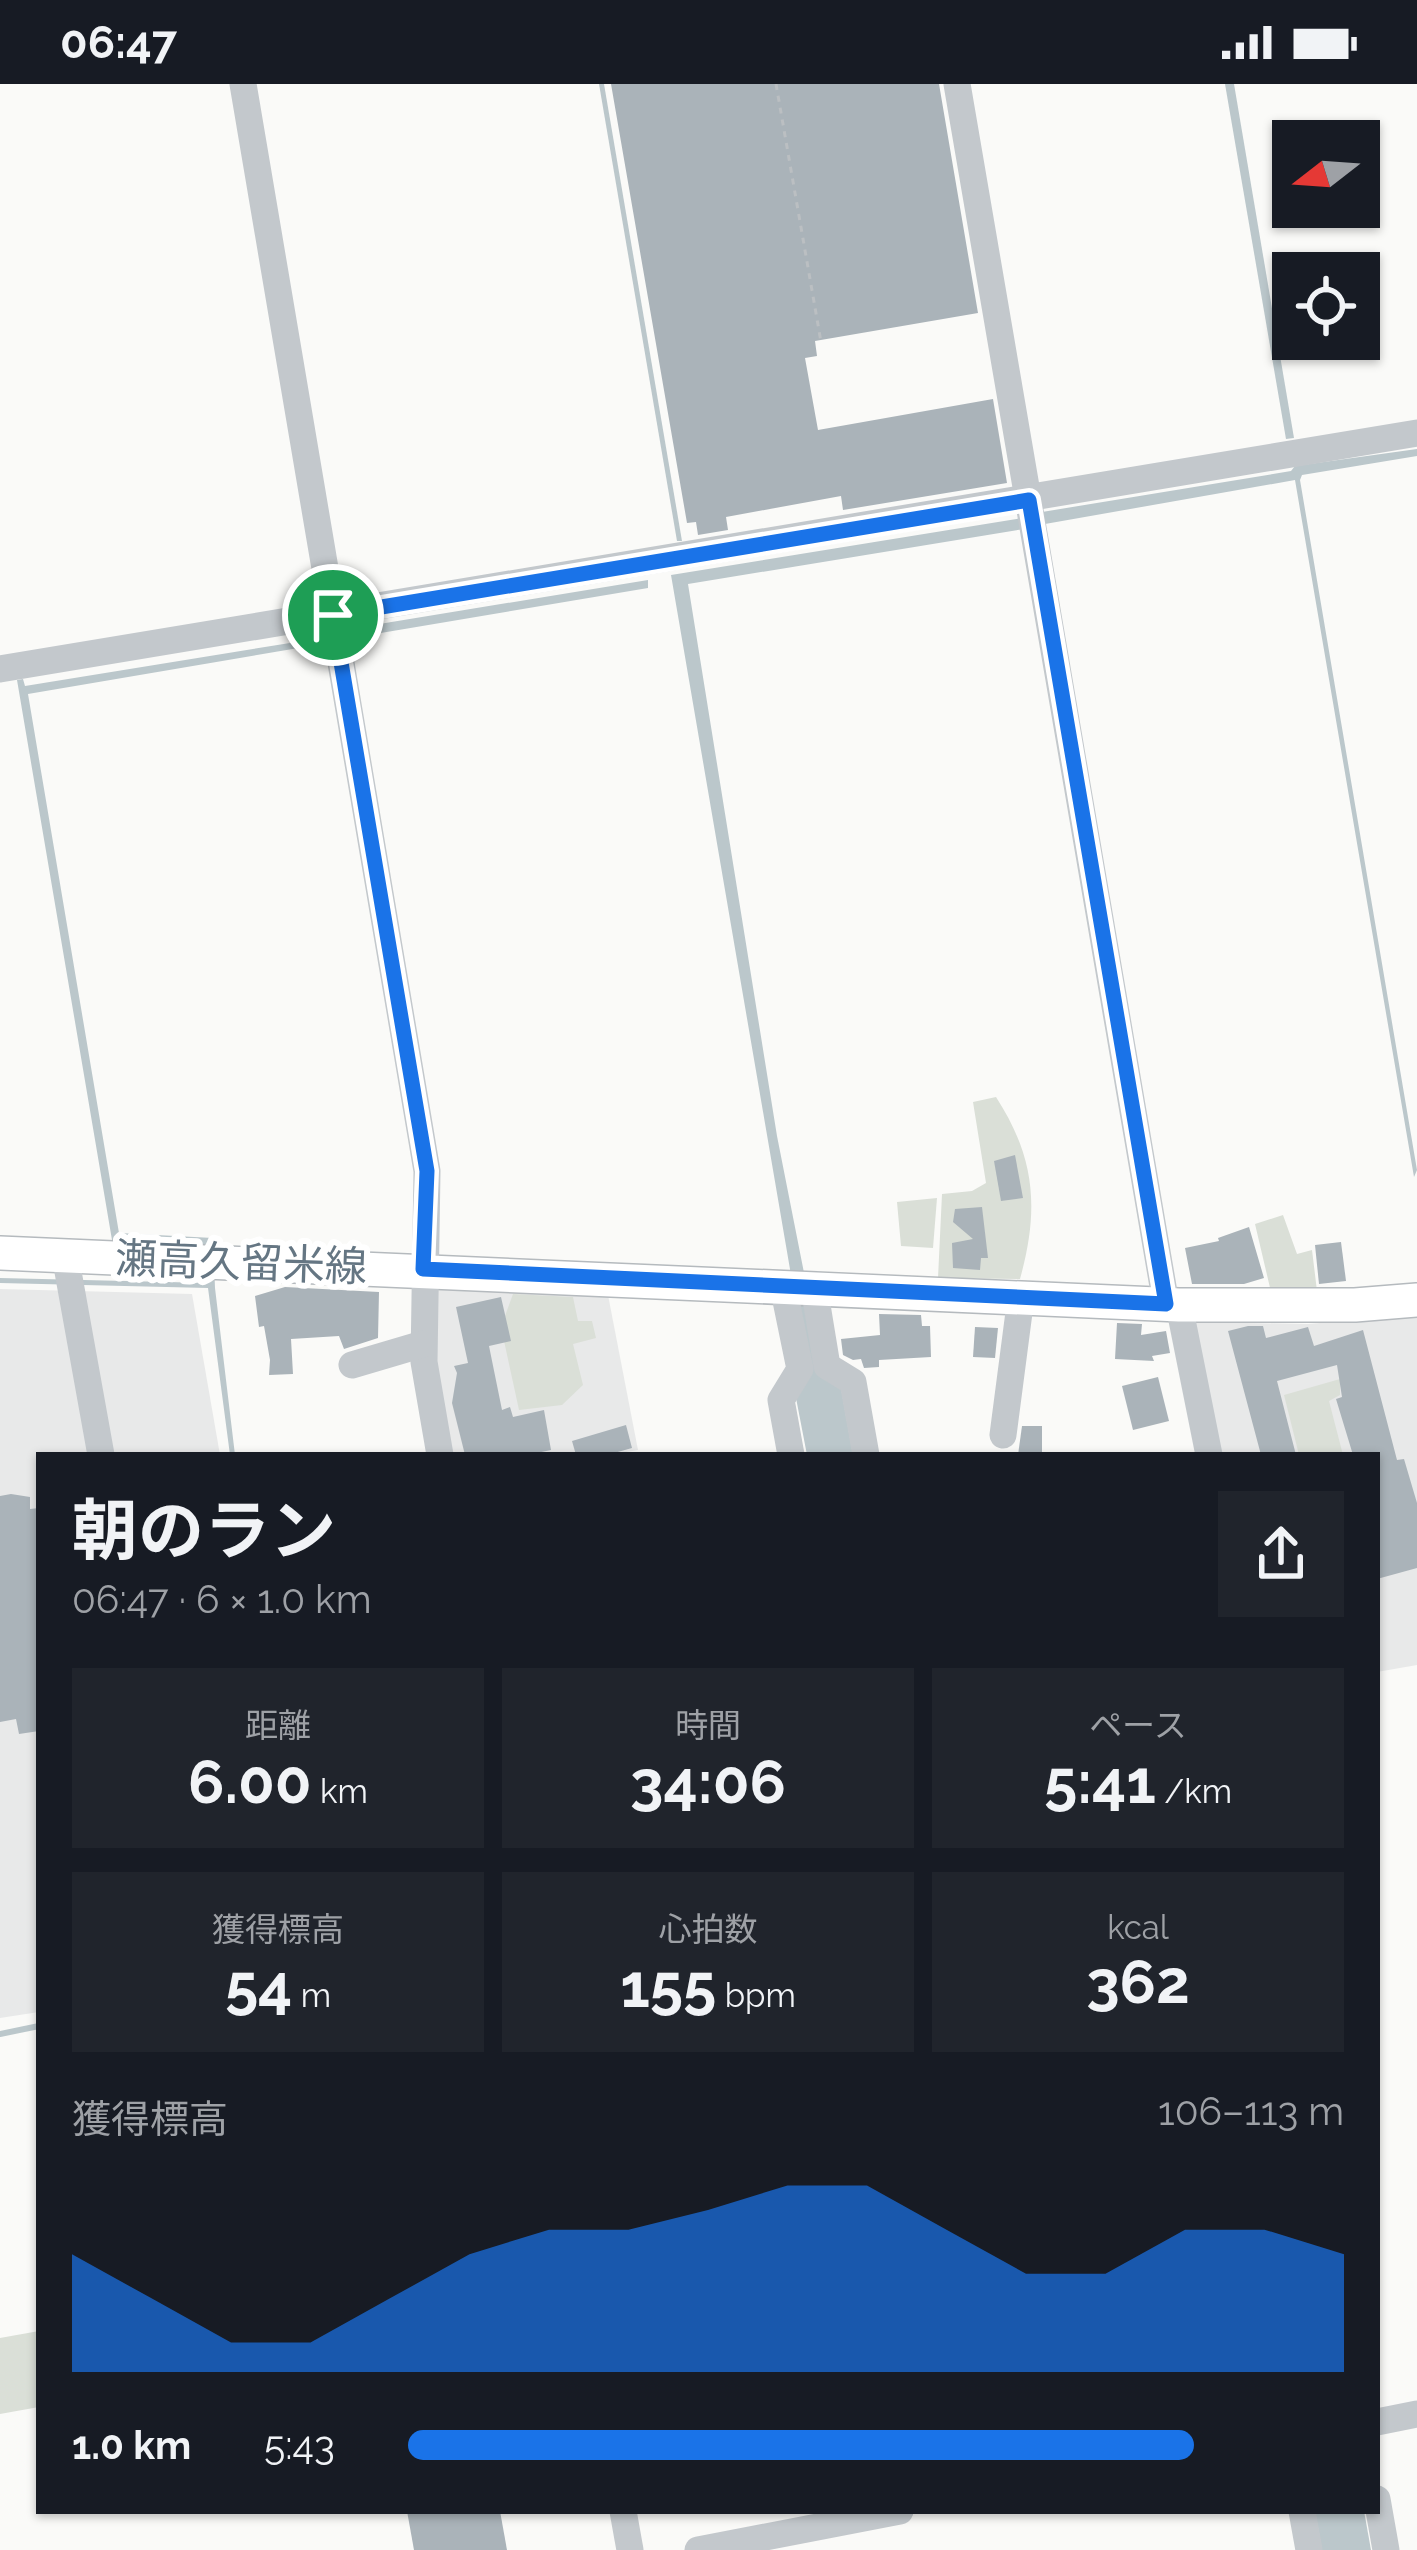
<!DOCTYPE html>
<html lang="ja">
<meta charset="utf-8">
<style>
body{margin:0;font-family:Raleway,"Noto Sans JP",sans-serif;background:#20242c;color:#f1f3f6;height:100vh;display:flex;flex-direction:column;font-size:45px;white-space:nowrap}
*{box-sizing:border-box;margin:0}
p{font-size:39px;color:#9ea1a6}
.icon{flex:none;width:66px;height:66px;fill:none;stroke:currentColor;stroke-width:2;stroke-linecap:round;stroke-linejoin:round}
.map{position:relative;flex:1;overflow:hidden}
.side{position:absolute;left:36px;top:1368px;width:1344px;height:1062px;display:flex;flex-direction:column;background:#171b24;border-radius:0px;box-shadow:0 3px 9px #0004}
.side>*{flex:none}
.needle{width:78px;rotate:253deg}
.tools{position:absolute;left:1272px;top:36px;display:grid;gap:24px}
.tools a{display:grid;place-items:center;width:108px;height:108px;border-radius:0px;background:#171b24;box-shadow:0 3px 9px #0004;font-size:60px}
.pin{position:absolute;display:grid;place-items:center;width:102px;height:102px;color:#fff;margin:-51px;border:6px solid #fff;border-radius:50%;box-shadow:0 3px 12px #0007}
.round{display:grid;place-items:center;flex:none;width:126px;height:126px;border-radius:0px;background:#20242c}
.head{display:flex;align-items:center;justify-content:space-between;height:204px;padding:0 36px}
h1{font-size:66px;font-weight:700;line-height:90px}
.stats{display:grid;grid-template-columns:repeat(3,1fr);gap:18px;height:204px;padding:12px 36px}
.stats div{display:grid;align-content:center;border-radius:0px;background:#20242c;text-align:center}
.stats b{font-size:60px;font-weight:700}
.stats small{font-size:33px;font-weight:400}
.stats p{font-size:33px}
.chart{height:336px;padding:24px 36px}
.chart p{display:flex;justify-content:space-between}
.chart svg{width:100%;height:216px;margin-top:12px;fill:#1a73e8;opacity:.7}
ul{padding:0 36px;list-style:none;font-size:39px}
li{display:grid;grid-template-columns:192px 144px 1fr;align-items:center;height:90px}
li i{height:30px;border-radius:15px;background:#1a73e8}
.status{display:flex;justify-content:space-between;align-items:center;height:84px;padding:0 60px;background:#171b24;direction:ltr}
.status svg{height:33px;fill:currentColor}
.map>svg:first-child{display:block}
.built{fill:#e8e9e9}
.green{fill:#dadfd7}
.water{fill:#bbc7cb}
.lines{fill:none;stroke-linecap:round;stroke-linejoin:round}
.stream{stroke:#bbc7cb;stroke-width:6}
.building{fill:#aab3b9}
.major-casing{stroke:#b5babe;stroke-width:36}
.path{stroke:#bbbfc2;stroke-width:3;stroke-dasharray:6 6;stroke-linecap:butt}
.minor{stroke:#c3c8cc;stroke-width:27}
.major{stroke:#fff;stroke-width:33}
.route-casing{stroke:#fff;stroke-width:24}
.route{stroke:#1a73e8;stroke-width:15}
.labels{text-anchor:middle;stroke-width:12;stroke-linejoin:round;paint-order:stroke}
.street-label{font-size:42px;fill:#657683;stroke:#fff}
</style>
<div class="status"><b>06:47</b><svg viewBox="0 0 49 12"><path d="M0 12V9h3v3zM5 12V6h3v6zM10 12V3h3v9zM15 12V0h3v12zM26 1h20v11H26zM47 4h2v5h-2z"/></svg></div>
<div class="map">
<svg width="1417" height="2466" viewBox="0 0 1417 2466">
<rect width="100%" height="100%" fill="#fafaf8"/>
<!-- built -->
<g class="built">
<polygon points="442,1202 608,1211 638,1366 609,1371 453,1371 437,1290 436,1208"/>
<polygon points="0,1205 192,1210 220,1371 39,1371 39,1928 0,1934"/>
<polygon points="1417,1231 1417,1581 1377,1588 1377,1371 1221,1371 1192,1238 1308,1240"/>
</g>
<!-- green -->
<g class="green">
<path d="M 996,1013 C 1036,1075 1039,1126 1020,1195 L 938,1194 L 942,1110 L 972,1107 L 986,1099 L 973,1018 Z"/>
<polygon points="937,1114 933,1164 901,1162 897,1118"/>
<polygon points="1283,1131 1297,1170 1312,1166 1317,1207 1271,1208 1255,1140"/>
<polygon points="513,1210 573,1213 578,1237 592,1237 596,1254 573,1260 583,1301 562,1321 519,1326 501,1243"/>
<polygon points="1340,1295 1340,1311 1329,1317 1343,1371 1299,1371 1284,1311"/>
<polygon points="39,2247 39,2323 0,2330 0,2254"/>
</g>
<!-- water -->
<g class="water">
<polygon points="599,0 604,0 682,457 677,457"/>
<polygon points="1225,0 1234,0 1294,354 1286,355"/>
<polygon points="1417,365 1417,372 1302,391 1300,396 1417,1086 1414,1093 1295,396 1045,440 1042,428 1291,387 1295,382"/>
<polygon points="1022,434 1024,445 688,500 777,1052 808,1209 841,1304 853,1371 807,1371 796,1314 791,1191 671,491"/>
<polygon points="648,496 648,504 351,554 349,545"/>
<polygon points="321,554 322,560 28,610 119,1149 213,1154 215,1204 235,1371 230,1371 208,1204 0,1199 0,1194 209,1199 207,1161 112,1156 17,596 23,595 25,602"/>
<polygon points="1315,2427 1364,2427 1371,2466 1322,2466"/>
</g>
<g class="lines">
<!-- stream -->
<polyline class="stream" points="0,1950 39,1942"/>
</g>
<!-- building -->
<g class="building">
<polygon points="611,0 939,0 978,229 815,257 817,272 805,274 818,346 993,315 1007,399 843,426 841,412 726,433 728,446 698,451 696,438 687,439"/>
<polygon points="1015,1071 1023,1114 1001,1117 994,1077"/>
<polygon points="982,1123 988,1174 981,1174 980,1186 953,1184 952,1159 973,1155 953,1138 955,1125"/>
<polygon points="1249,1143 1264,1194 1244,1200 1192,1200 1185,1164 1219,1157 1218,1154"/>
<polygon points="1341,1158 1346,1197 1319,1200 1315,1161"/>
<polygon points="285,1203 379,1208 378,1254 344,1265 339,1252 291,1255 293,1290 269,1291 270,1276 264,1242 259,1243 255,1212"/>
<polygon points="501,1213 511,1257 489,1262 502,1326 510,1323 513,1333 544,1326 551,1366 527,1371 465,1371 452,1319 457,1289 454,1282 468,1279 456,1223"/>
<polygon points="879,1230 921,1231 922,1242 930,1242 931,1273 879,1276 879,1283 864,1284 861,1275 853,1276 843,1271 841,1255 880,1251"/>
<polygon points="1117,1239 1142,1240 1141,1251 1166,1247 1170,1269 1152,1272 1154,1277 1115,1275"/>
<polygon points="1248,1242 1263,1242 1266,1254 1308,1243 1314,1262 1363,1246 1397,1376 1404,1375 1417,1419 1417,1484 1377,1495 1377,1371 1353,1371 1336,1315 1342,1313 1337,1281 1277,1297 1296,1371 1261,1371 1228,1247"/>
<polygon points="975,1243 998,1244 995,1274 973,1273"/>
<polygon points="1158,1293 1169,1337 1133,1346 1122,1302"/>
<polygon points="626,1341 632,1364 607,1371 576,1371 572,1357"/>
<polygon points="1022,1342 1042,1342 1042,1371 1018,1371"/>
<polygon points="11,1410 30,1413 30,1425 39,1424 39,1647 19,1650 16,1635 0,1638 0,1412"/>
<polygon points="407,2427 500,2427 507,2466 414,2466"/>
</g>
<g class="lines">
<!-- major casing -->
<g class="major-casing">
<polyline id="major" points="0,1169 1179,1221 1355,1221 1417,1216"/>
</g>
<!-- path -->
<polyline class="path" points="776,0 821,258"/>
<!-- minor -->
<g class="minor">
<polyline points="243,0 427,1087 424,1278 440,1371"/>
<polyline points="957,0 1166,1220"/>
<polyline points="0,585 1417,349"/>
<polyline points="65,1171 101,1371"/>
<polyline points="783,1202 800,1285 781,1316 791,1371"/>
<polyline points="814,1203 827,1282 853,1298 866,1371"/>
<polyline points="1179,1221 1209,1371"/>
<polyline points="352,1281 423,1260"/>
<polyline points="1003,1351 1021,1213"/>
<polyline points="1377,2338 1417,2330"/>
<polyline points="1377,2415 1386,2466"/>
<polyline points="623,2427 630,2466"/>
<polyline points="1302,2427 1309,2466"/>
<polyline points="698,2466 900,2427"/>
</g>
<!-- major -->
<use href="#major" class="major"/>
</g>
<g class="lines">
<!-- route casing -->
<g class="route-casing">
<polygon id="route" points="1029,416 1166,1220 423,1185 427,1087 333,531"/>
</g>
<!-- route -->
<use href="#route" class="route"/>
</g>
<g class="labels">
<!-- street labels -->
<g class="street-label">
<text transform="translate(241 1178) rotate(2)" y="15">瀬高久留米線</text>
</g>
</g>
</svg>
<div class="tools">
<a><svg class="needle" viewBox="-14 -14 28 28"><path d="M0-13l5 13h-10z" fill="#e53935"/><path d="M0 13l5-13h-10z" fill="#9ea1a6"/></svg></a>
<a><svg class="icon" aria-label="locate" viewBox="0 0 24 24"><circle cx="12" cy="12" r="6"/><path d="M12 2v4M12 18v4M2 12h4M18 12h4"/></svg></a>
</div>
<div class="pin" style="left:333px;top:531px;background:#1e9e55"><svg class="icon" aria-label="arrive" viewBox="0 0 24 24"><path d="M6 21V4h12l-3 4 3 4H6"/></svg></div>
<section class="side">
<div class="head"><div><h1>朝のラン</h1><p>06:47 · 6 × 1.0 km</p></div><a class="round"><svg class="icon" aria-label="share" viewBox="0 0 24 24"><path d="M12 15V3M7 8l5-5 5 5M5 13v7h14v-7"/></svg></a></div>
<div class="stats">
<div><p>距離</p><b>6.00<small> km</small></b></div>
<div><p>時間</p><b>34:06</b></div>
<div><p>ペース</p><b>5:41<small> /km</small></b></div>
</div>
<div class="stats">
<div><p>獲得標高</p><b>54<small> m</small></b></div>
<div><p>心拍数</p><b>155<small> bpm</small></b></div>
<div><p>kcal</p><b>362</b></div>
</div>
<div class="chart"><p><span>獲得標高</span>106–113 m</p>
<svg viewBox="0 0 160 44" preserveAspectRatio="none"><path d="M0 44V20L10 29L20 38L30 38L40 29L50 20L60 15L70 15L80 11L90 6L100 6L110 15L120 24L130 24L140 15L150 15L160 20V44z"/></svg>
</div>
<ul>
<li><b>1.0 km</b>5:43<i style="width:84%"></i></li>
</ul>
</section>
</div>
